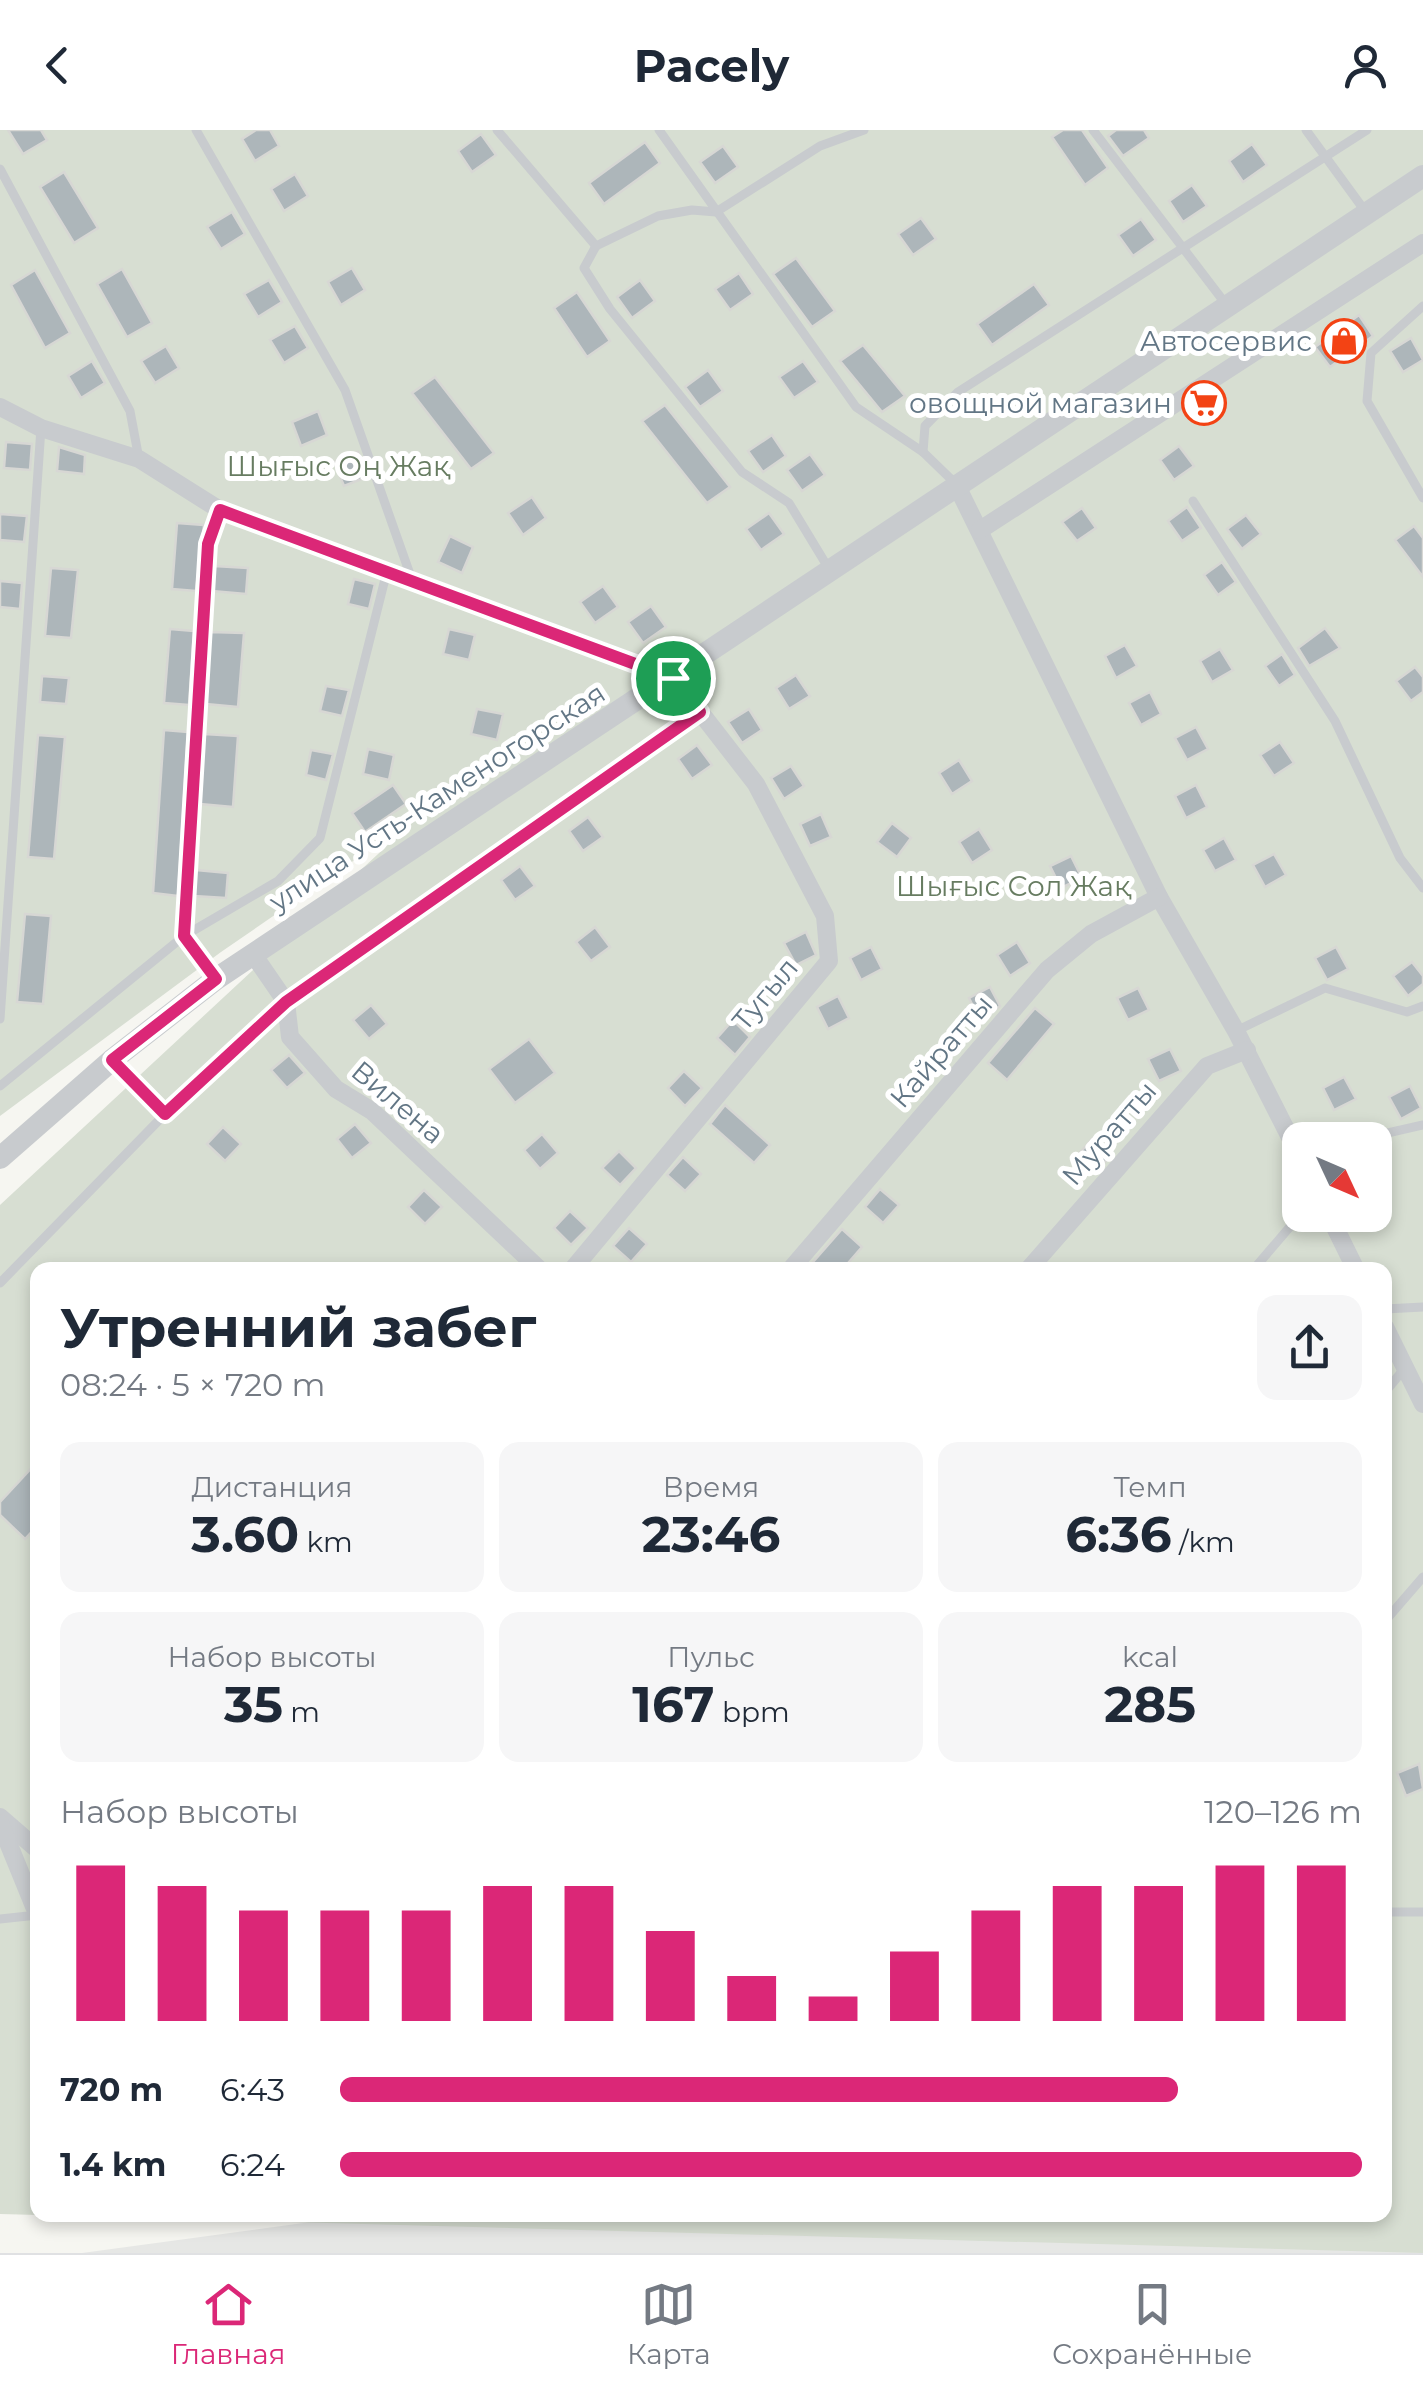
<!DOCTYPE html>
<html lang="ru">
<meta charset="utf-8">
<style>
body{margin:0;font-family:Montserrat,sans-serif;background:#f6f6f7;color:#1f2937;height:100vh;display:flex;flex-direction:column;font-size:38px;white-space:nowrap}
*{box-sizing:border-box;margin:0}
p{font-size:32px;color:#747a83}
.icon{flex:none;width:55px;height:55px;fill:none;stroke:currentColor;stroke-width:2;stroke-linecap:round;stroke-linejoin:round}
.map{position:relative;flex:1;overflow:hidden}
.sheet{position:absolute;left:30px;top:1132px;width:1362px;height:960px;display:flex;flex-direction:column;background:#fff;border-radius:20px;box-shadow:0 5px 15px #0003}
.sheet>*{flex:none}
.needle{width:65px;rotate:134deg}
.controls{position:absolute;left:1282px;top:992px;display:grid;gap:20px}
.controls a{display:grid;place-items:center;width:110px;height:110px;border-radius:20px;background:#fff;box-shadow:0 5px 15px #0003;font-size:50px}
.pin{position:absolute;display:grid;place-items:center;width:85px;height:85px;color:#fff;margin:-42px;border:5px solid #fff;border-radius:50%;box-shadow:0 2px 10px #0007}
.round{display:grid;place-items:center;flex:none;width:105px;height:105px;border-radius:20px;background:#f6f6f7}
.summary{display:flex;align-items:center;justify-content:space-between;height:170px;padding:0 30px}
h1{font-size:55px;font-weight:700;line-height:75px}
.figures{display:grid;grid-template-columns:repeat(3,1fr);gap:15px;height:170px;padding:10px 30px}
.figures div{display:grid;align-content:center;border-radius:20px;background:#f6f6f7;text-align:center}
.figures b{font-size:50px;font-weight:700}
.figures small{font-size:28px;font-weight:400}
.figures p{font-size:28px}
.chart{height:280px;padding:20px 30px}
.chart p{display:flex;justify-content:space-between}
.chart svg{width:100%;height:180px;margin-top:10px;stroke:#db2777;stroke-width:6}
ul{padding:0 30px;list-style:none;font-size:32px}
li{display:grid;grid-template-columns:160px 120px 1fr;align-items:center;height:75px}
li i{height:25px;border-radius:12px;background:#db2777}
header{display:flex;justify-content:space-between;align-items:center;height:130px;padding:0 30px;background:#fff;font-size:45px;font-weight:700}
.menu{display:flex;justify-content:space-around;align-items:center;height:140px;border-top:2px solid #e0e1e3;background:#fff;font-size:28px;color:#747a83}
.menu a{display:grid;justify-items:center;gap:5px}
.menu .selected{color:#db2777}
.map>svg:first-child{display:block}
.built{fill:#e6e7e5}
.green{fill:#d7ded2;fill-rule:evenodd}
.building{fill:#adb6ba;stroke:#d7d7d4;stroke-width:2.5}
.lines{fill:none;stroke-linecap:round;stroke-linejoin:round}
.service{stroke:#c8cbce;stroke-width:9}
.minor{stroke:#c8cbce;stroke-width:18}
.tertiary{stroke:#c8cbce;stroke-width:22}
.route-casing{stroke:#fff;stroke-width:20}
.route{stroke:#db2777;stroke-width:12}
.labels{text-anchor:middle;stroke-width:10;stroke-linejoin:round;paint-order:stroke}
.poi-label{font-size:28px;fill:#627685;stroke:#fff;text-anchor:end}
.park-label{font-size:28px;fill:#677c61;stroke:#fff}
.street-label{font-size:28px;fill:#627685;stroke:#fff}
</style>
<header><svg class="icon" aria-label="back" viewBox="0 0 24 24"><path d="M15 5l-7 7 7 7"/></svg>Pacely<svg class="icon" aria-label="person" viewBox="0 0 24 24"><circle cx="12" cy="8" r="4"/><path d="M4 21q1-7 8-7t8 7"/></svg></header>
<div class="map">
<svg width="1423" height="2123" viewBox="0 0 1423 2123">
<rect width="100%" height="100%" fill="#f6f6f1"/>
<!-- built -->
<polygon class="built" points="362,2085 1385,2085 1423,2123 82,2123"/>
<!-- green -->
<path class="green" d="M 0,0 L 1423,0 L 1423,2123 L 38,2085 L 1385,2085 L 1385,1140 L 38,1140 L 38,2085 L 0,2084 L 0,1075 L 420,685 L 221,822 L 0,986 ZM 1300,1010 L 1375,1010 L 1375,1085 L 1300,1085 Z"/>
<!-- building -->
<g class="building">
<polygon points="8,0 41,0 47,10 23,24"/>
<polygon points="256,0 270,0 279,16 255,31 242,9"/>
<polygon points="1063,0 1082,0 1108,38 1085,55 1052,7"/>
<polygon points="1116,0 1144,0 1149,8 1123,26 1108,6"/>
<polygon points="481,4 496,25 472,42 458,21"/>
<polygon points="645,12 660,33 604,74 589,53"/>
<polygon points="1252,14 1267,35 1243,52 1229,31"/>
<polygon points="723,16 738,37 715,53 700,32"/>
<polygon points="64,42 98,98 74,113 40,57"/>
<polygon points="295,44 308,66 284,81 271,59"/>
<polygon points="1192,55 1207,76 1183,92 1169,71"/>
<polygon points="232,82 245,104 221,119 207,97"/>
<polygon points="921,88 936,109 913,125 898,104"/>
<polygon points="1141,89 1156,110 1133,126 1118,105"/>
<polygon points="796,128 835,181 812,197 773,144"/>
<polygon points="352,138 365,160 341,175 328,152"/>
<polygon points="122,139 152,193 127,207 97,154"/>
<polygon points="35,140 70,203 45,218 11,155"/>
<polygon points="739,143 753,164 730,180 715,159"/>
<polygon points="269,150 282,172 258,187 244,164"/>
<polygon points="640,150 655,171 632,188 617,167"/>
<polygon points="1034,154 1049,175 992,215 977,194"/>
<polygon points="577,162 610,211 587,227 554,178"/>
<polygon points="1359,185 1373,206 1330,237 1315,217"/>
<polygon points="295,196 308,218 284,233 270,210"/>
<polygon points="1411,208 1423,230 1403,242 1390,221"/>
<polygon points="863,215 905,266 882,282 840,231"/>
<polygon points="166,216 179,238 155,253 141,231"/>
<polygon points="92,231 105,253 81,268 68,246"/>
<polygon points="803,231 818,252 794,268 779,247"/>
<polygon points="708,240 723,261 700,277 685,257"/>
<polygon points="435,247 494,323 471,339 412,263"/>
<polygon points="665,275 730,357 707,373 642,291"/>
<polygon points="318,281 327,305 301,316 292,292"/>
<polygon points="772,305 786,326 763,342 748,321"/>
<polygon points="6,312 32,314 30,340 4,338"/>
<polygon points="1179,316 1194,336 1174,350 1160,330"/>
<polygon points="59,317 85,325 84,344 57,341"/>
<polygon points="358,322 367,347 344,356 334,332"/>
<polygon points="810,324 825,345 802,361 787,340"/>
<polygon points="532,367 546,388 523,405 508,383"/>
<polygon points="1187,377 1201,398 1182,411 1168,391"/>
<polygon points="1082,378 1096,398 1077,411 1062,392"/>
<polygon points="769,383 784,404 761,420 746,399"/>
<polygon points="0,384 27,386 24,412 0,410"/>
<polygon points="1246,385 1261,404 1242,419 1227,399"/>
<polygon points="177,393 204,395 196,461 172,459"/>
<polygon points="1414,396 1423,408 1423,447 1395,410"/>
<polygon points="450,406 473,417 462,443 438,432"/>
<polygon points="1222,432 1236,452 1218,465 1204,445"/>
<polygon points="214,436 248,438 246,464 212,461"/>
<polygon points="51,438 78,440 71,508 45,506"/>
<polygon points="354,449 375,454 369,479 348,474"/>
<polygon points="0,451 22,453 20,479 0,477"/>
<polygon points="603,456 618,477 595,493 580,472"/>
<polygon points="651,476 666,497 643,513 628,492"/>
<polygon points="1325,498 1340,518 1309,536 1298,518"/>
<polygon points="170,499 194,501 189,575 164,573"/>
<polygon points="449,499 475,505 469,530 443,524"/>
<polygon points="210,502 244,503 238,577 206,574"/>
<polygon points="1125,515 1137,536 1116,548 1105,526"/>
<polygon points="1220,519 1233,540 1212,552 1200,531"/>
<polygon points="1282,524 1295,545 1279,556 1265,536"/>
<polygon points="1415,537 1423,547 1423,562 1411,571 1396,551"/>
<polygon points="796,545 810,566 789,579 776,558"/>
<polygon points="42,546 69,548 66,574 40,572"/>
<polygon points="326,556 349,560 342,586 320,581"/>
<polygon points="1150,562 1161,584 1141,595 1129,573"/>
<polygon points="477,579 503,584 497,610 471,604"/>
<polygon points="749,579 762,600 742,613 728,592"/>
<polygon points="1196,597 1208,619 1187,630 1175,608"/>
<polygon points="164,600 188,602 178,766 153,763"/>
<polygon points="204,604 238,606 233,677 200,674"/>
<polygon points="38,605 65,607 54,729 28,727"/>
<polygon points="1280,612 1294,633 1274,646 1260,625"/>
<polygon points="697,615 712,635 692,649 678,629"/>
<polygon points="368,619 394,625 389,650 363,644"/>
<polygon points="311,620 333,624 326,650 306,645"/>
<polygon points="959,630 972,651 952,664 939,643"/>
<polygon points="791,636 804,656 784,669 771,648"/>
<polygon points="393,655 406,674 365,702 352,683"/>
<polygon points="1196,655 1207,677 1186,688 1175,666"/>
<polygon points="821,684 831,707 810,716 800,694"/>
<polygon points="588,687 603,707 583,721 569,701"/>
<polygon points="892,693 911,708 897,727 877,712"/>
<polygon points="979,699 992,720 972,733 959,712"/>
<polygon points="1224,708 1236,730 1215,741 1203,720"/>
<polygon points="1274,724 1286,745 1265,757 1253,735"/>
<polygon points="1071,726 1082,748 1061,758 1050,736"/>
<polygon points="520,736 535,756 515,770 501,750"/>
<polygon points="196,740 228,743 226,768 194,766"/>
<polygon points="25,784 51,786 43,874 17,872"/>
<polygon points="595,797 610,817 591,831 576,812"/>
<polygon points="806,802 816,825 796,835 784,813"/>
<polygon points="1017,812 1030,833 1010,846 997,825"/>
<polygon points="871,817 882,839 861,850 850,828"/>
<polygon points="1336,817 1348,839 1327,850 1315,828"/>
<polygon points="1412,832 1423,846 1423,854 1408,866 1393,846"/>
<polygon points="990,857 1000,876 980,890 969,868"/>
<polygon points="1138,858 1149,880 1128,890 1117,868"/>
<polygon points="838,866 849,888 828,899 817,877"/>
<polygon points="371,875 387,894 369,909 353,890"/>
<polygon points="1035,878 1054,894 1007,950 988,933"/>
<polygon points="733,890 750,907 735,925 717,908"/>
<polygon points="529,909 555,943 515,973 489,939"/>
<polygon points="1170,919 1181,941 1159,951 1148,929"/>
<polygon points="289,925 305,943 287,958 271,940"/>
<polygon points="684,941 702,958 685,976 668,958"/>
<polygon points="1344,947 1356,969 1334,980 1323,958"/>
<polygon points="1410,956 1421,978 1401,989 1389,967"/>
<polygon points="725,975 770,1015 754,1033 710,994"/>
<polygon points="355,994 371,1013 352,1028 337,1009"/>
<polygon points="223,997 241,1014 225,1031 207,1014"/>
<polygon points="542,1004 558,1023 540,1039 524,1020"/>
<polygon points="1092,1009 1110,1026 1095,1043 1076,1027"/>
<polygon points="619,1021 636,1038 620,1055 602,1038"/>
<polygon points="683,1027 701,1044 685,1061 667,1045"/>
<polygon points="880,1059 899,1075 883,1093 865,1077"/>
<polygon points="424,1060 442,1077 425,1094 408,1077"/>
<polygon points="570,1081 588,1098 571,1115 554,1098"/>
<polygon points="629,1098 647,1114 631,1132 613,1116"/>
<polygon points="842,1099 862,1117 842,1140 806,1140"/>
<polygon points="38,1331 38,1395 25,1409 0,1385 0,1372"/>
<polygon points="1419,1634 1423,1659 1406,1666 1397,1643"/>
</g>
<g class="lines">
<!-- service -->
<g class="service">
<polyline points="196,0 345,260 411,447"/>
<polyline points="497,0 596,116 658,86 692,80 716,82 820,16 864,0"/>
<polyline points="659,0 856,277 923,322 956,354"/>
<polyline points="1093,0 1225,173"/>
<polyline points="1306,0 1365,81"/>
<polyline points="0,39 130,281 139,329"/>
<polyline points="596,116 584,138 610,179 742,342 789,373 829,439"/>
<polyline points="1423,176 1371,223 1367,271 1423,368"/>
<polyline points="923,322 925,296 958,262 1367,0"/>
<polyline points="1193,371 1335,591 1400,728 1423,758"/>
<polyline points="215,847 184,806 207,414 220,381"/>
<polyline points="0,889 41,298"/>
<polyline points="1236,901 1325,858 1407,882 1423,876"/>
<polyline points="114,932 165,984"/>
<polyline points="0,956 184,806 278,751 320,708 386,445"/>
<polyline points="1357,1010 1423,995"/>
<polyline points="1253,1140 1300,1085"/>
<polyline points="0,1153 165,984 286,872 700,582"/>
<polyline points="1385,1179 1423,1177"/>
<polyline points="1385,1262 1405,1238"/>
<polyline points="1385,1491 1423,1447"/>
<polyline points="1385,1782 1423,1782"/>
<polyline points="0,1789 37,1785"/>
</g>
<!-- minor -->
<g class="minor">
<polyline points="0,277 41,298 139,329 220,380 673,547 756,654 825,786 829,831 572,1140"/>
<polyline points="956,354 1159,767 1236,901 1300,1027"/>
<polyline points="980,400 1423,113"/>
<polyline points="253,824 286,872 290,907 336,959 372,981 540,1140"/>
<polyline points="1329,1085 1356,1140"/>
<polyline points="790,1140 1047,840 1091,804 1159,767"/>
<polyline points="1028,1140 1207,936 1247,920"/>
<polyline points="1385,1197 1423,1274"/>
<polyline points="0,1687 38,1720"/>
<polyline points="0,1693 38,1786"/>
</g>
<!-- tertiary -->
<polyline class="tertiary" points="0,1028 112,930 216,849 1423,46"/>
</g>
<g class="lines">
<!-- route casing -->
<g class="route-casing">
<polygon id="route" points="220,380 673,548 700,582 286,872 165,984 112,930 216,849 184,806 208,414"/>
</g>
<!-- route -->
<use href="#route" class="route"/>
</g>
<!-- icons -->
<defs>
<g id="shop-ring" transform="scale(2.25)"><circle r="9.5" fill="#fff" stroke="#f34314" stroke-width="1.5"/><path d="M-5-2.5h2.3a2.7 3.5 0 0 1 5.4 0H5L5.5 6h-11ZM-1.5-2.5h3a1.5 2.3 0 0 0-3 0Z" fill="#f34314"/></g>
<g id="supermarket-ring" transform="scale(2.25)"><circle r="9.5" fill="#fff" stroke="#f34314" stroke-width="1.5"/><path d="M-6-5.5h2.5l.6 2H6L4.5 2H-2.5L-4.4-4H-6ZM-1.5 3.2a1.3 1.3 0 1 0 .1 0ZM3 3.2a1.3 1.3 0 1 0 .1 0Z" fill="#f34314"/></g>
</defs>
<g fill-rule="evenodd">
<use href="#shop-ring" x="1344" y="211"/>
<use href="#supermarket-ring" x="1204" y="273"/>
</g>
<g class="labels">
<!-- poi labels -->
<g class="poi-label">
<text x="1312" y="221">Автосервис</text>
<text x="1172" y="283">овощной магазин</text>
</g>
<!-- park labels -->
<g class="park-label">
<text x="338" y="346">Шығыс Оң Жақ</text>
<text x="1013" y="766">Шығыс Сол Жақ</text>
</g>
<!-- street labels -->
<g class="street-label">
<text transform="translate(437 667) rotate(-33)" y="10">улица Усть-Каменогорская</text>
<text transform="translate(765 864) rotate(-50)" y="10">Тугыл</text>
<text transform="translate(941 921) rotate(-49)" y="10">Кайратты</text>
<text transform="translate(398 972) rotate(40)" y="10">Вилена</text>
<text transform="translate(1109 1003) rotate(-49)" y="10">Муратты</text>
</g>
</g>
</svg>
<div class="controls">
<a><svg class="needle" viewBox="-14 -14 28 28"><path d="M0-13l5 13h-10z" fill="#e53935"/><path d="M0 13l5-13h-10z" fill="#747a83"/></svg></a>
</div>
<div class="pin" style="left:673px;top:548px;background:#1e9e55"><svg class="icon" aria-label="arrive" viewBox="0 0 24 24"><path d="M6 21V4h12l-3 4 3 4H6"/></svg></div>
<section class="sheet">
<div class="summary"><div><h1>Утренний забег</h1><p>08:24 · 5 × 720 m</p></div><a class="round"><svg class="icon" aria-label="share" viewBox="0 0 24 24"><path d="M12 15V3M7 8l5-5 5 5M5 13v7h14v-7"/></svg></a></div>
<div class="figures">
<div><p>Дистанция</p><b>3.60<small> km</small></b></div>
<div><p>Время</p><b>23:46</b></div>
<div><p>Темп</p><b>6:36<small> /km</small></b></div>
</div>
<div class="figures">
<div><p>Набор высоты</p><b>35<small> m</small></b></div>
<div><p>Пульс</p><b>167<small> bpm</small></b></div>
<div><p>kcal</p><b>285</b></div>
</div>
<div class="chart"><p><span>Набор высоты</span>120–126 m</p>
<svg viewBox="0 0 160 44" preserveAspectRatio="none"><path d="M5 44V6M15 44V11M25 44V17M35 44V17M45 44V17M55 44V11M65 44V11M75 44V22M85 44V33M95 44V38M105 44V27M115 44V17M125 44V11M135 44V11M145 44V6M155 44V6"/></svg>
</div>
<ul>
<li><b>720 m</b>6:43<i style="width:82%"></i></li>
<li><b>1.4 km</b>6:24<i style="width:100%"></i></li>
</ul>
</section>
</div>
<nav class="menu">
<a class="selected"><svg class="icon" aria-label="home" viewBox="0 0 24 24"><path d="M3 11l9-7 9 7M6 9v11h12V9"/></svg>Главная</a>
<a><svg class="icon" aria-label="map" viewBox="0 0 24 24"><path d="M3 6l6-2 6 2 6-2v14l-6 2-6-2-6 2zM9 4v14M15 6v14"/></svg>Карта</a>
<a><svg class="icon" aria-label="saved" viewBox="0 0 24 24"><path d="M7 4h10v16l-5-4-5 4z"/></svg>Сохранённые</a>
</nav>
